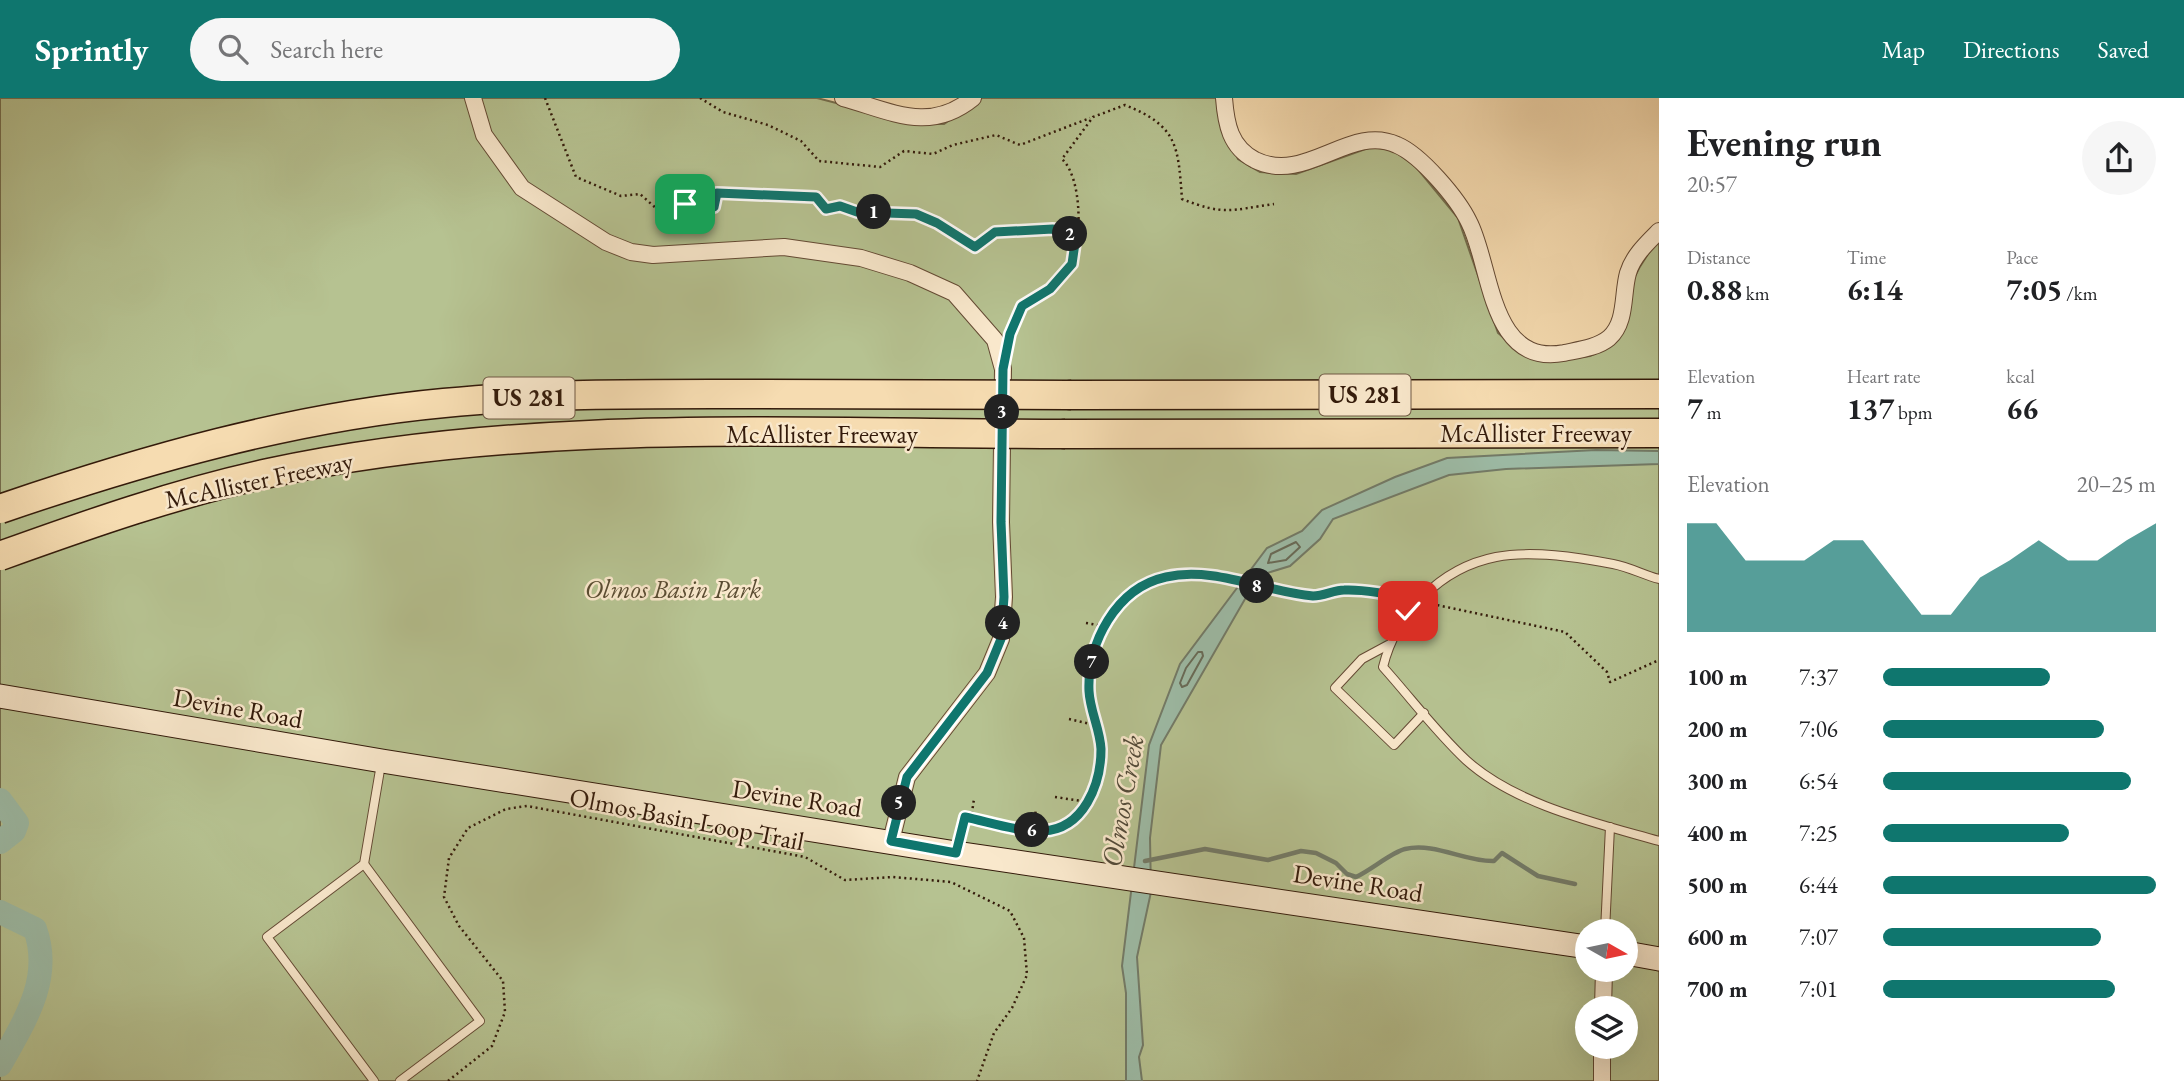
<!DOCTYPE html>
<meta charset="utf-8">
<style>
body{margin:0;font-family:"EB Garamond",serif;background:#f6f6f6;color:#202124;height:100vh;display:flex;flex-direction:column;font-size:26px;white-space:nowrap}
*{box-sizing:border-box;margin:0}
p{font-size:23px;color:#757577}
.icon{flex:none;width:38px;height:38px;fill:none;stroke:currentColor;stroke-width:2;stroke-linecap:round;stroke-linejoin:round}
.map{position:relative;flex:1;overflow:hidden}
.drawer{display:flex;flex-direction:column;background:#fff;width:525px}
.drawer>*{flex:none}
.needle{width:46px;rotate:99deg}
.controls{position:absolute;left:1575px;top:821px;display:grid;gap:14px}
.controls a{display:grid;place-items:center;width:63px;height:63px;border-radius:50%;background:#fff;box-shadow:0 7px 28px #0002;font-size:35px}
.pin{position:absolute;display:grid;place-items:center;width:60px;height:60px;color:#fff;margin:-30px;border-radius:14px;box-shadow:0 4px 10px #0006}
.km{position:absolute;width:35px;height:35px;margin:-18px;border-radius:50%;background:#222;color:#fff;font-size:19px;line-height:35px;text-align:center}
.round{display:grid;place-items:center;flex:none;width:74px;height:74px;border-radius:37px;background:#f6f6f6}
.summary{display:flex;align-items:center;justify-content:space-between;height:119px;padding:0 28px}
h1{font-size:38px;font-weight:700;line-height:52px}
.figures{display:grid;grid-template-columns:repeat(3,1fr);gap:10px;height:119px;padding:7px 28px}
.figures div{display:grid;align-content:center}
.figures b{font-size:30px;font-weight:700}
.figures small{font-size:19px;font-weight:400}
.figures p{font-size:19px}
.chart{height:196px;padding:14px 28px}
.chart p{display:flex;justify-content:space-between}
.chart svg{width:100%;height:126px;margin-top:7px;fill:#0f766e;opacity:.7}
ul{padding:0 28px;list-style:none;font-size:23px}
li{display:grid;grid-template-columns:112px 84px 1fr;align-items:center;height:52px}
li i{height:18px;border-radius:9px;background:#0f766e}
header{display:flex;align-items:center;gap:42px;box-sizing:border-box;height:98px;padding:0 35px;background:#0f766e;color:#fff}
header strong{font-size:33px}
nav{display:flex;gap:38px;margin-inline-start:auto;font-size:24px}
.search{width:490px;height:63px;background:#f6f6f6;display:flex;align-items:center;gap:18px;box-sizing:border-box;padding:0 24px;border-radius:38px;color:#757577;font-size:26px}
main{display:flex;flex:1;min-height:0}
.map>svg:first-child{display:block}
.green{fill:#b6c291;stroke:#746e4e;stroke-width:2;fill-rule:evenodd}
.water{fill:#9dbca7;stroke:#737b68;stroke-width:2}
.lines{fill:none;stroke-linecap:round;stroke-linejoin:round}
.shore{stroke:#686b58;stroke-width:2}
.stream{stroke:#737b68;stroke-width:4.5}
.river{stroke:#9dbca7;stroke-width:24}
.lane-casing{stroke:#644a34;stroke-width:10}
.street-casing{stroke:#644a34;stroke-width:18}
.secondary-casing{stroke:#331a0a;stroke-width:25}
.highway-casing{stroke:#331a0a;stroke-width:31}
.path{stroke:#331a0a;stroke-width:2.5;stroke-dasharray:2 3.5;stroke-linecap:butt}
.lane{stroke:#f9e8cc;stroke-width:8}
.street{stroke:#f9e8cc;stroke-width:16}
.secondary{stroke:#f9e8cc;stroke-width:23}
.highway{stroke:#f6dcb1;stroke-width:28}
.highway-bridge-casing{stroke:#331a0a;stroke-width:31;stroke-linecap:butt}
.highway-bridge{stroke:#f6dcb1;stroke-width:28}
.route-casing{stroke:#fff;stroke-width:14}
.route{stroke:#0f766e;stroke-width:9}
.labels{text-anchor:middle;stroke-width:5;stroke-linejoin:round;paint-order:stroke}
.shield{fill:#f9e8cc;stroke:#6e5844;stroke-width:2}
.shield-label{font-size:24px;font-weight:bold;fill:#331a0a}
.street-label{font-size:26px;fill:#331a0a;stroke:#f9e8cc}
.park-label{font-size:26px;font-style:italic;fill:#5a4c32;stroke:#f9e8cc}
.water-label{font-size:28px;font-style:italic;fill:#534b39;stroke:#f9e8cc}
</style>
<header>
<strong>Sprintly</strong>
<div class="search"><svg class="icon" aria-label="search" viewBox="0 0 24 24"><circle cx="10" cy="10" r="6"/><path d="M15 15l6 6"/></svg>Search here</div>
<nav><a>Map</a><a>Directions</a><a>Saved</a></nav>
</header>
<main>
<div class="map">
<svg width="1659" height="983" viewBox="0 0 1659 983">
<rect width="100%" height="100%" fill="#f6dcb1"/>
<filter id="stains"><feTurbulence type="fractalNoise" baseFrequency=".00286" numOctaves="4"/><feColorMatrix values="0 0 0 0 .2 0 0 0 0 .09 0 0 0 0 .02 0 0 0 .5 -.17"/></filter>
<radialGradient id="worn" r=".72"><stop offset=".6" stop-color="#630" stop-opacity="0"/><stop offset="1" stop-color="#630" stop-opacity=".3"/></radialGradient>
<!-- green -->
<path class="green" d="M 0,0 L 817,0 L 917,26 L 944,26 L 982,0 L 1219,0 L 1226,34 L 1238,61 L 1260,74 L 1296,76 L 1371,49 L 1393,52 L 1416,69 L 1458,120 L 1498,235 L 1515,249 L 1557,262 L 1590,258 L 1611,248 C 1624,206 1630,175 1659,142 L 1659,983 L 0,983 ZM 1587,833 L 1626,833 L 1626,872 L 1587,872 ZM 1587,910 L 1626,910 L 1626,948 L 1587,948 Z"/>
<!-- water -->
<polygon class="water" points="1596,352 1659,353 1659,366 1506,371 1449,377 1333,421 1320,441 1290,468 1267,475 1245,501 1161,647 1150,740 1151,794 1137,859 1143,947 1139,959 1142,983 1126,983 1126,895 1122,868 1149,647 1180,566 1267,450 1302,433 1322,412 1395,379 1447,360"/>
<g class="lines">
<!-- shore -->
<g class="shore">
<polygon points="1296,444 1300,449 1286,462 1268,465 1271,456"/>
<polygon points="1198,554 1202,554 1203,558 1187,587 1182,589 1180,585 1186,570"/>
</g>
<!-- stream -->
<path class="stream" d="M 1145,763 L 1205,751 L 1268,762 L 1301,753 L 1316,755 L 1336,765 L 1347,776 L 1356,779 C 1371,772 1392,754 1405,751 C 1435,744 1465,764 1494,763 L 1502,755 L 1538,778 L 1575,786"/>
<!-- river -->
<g class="river">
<polyline points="0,702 17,725 14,733 0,744"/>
<path d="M 0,814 L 35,831 C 53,881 24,924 0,967"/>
</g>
<!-- lane casing -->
<g class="lane-casing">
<g id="lane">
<path d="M 1659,481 C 1644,477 1629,469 1613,466 C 1577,459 1532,452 1496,459 C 1440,470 1396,516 1383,569 C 1410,599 1436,634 1466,662 C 1516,707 1596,725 1659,743"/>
<polyline points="1388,547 1362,561 1335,590 1394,647 1424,615"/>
<polyline points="364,766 480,923 400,983"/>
<polyline points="1605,833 1610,729"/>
<polyline points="374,983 267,839 364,766 381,666"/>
</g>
</g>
<!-- street casing -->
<g class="street-casing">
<g id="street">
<polyline points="473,0 484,37 522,90 606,144 631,154 653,157 784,149 861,160 910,175 954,195 995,242 1003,271 1001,424 1004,499 1001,541 987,575 907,679 891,743"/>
<path d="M 843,0 C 891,13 929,36 973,0"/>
<path d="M 1224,0 C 1226,26 1230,49 1255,62 C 1306,87 1350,25 1397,47 C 1421,57 1458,101 1469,124 C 1492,168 1489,269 1564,255 C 1578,252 1597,250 1609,240 C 1627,224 1622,196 1628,175 C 1633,158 1647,145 1659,133"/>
<polyline points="1603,910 1604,872"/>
<polyline points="1602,983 1602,948"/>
</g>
</g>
<!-- secondary casing -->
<g class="secondary-casing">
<g id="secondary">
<polyline points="0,598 382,663 956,755 1587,849"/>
<polyline points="1626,855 1659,861"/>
</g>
</g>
<!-- highway casing -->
<g class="highway-casing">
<g id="highway">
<polyline points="1071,297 1659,296"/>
<polyline points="1065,336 1659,335"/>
</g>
</g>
<!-- path -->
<g class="path">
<polyline points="545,0 576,79 621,98 640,96 666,119 682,115 685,106 702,102 714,109 717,95 816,99 826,111 840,108 857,114 916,116 937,125 975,149 995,134 1053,131 1076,138"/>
<polyline points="700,0 723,14 768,27 801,43 819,63 880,69 904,53 933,56 953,47 996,37 1020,47 1090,20"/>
<path d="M 1010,237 C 1013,228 1017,214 1023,207 C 1038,193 1063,187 1072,165 C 1082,139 1082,80 1062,61 L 1093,19 L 1125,7 C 1178,28 1178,48 1182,101 C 1225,118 1230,112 1274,106"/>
<polyline points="1432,506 1565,534 1607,574 1610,584 1659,562"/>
<polyline points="1086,525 1103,528"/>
<polyline points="1069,621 1095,627"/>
<polyline points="1055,699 1088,704"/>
<polyline points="971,721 974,701"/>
<polyline points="1033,732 1036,711"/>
<path d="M 961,737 L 965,719 C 989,724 1019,734 1043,733 C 1084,731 1101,686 1100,650 C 1100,631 1090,612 1089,593 C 1087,545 1117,489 1167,479 C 1216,469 1265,495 1314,498 C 1324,498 1335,492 1345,492 C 1366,492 1388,497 1408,501"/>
<polyline points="448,983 492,948 505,914 503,883 459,828 444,799 449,760 468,730 506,711 527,708 805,759 845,782 893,779 951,784 1010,813 1024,840 1027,877 1012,910 994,935 977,983"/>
</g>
<!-- lane -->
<use href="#lane" class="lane"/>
<!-- street -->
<use href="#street" class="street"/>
<!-- secondary -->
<use href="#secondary" class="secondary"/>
<!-- highway -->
<use href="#highway" class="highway"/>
<!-- highway-bridge casing -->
<g class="highway-bridge-casing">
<g id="highway-bridge">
<path d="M 0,411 C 143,362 293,319 444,305 C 546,295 648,296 749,296 C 857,296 964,296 1071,297"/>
<path d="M 0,458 C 89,426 177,395 269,375 C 526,319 803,336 1065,336"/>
</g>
</g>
<!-- highway-bridge -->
<use href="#highway-bridge" class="highway-bridge"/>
</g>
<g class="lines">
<!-- route casing -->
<g class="route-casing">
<path id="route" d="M 685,106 L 702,102 L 714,109 L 717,95 L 816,99 L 826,111 L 840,108 L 857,114 L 916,116 L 937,125 L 975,149 L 995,134 L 1053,131 L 1076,138 L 1072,166 L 1050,191 L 1022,208 L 1010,236 L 1003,271 L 1001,424 L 1004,499 L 1001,541 L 987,575 L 907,679 L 891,743 L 956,755 L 965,719 C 989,724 1019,734 1043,733 C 1084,731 1101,686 1101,651 C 1100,631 1090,613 1089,593 C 1087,545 1116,490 1166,479 C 1214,468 1265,494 1313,498 C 1324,498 1334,492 1344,492 C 1368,491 1395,498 1418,503 L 1408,513"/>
</g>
<!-- route -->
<use href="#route" class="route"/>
</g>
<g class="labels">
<!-- shield labels -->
<g class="shield">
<rect x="1319.5" y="276.5" width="91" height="41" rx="5"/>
<rect x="483.5" y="279.5" width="91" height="41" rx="5"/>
</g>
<g class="shield-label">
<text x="1365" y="305">US 281</text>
<text x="529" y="308">US 281</text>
</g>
<!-- street labels -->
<g class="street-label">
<text x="1536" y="344">McAllister Freeway</text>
<text x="822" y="345">McAllister Freeway</text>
<text transform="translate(259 382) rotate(-12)" y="9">McAllister Freeway</text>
<text transform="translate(238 610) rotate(10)" y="9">Devine Road</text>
<text transform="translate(797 700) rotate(9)" y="9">Devine Road</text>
<text transform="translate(687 721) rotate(11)" y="9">Olmos Basin Loop Trail</text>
<text transform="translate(1358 785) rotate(9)" y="9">Devine Road</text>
</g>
<!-- park labels -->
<g class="park-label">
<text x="673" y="500">Olmos Basin Park</text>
</g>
<!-- water labels -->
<g class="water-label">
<text transform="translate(1122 703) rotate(-80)" y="10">Olmos Creek</text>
</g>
</g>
<rect width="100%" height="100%" filter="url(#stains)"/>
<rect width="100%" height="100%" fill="url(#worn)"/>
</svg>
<div class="controls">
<a><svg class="needle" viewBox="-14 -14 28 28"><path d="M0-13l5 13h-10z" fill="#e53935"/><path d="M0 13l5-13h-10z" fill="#757577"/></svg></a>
<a><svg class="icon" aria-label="layers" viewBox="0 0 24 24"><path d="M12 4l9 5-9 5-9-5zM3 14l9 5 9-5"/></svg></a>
</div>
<div class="pin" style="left:685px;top:106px;background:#1e9e55"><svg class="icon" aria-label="arrive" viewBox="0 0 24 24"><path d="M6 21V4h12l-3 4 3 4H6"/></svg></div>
<div class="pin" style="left:1408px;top:513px;background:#d93025"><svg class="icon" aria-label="check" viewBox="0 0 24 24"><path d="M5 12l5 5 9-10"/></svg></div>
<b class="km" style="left:874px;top:114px">1</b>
<b class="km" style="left:1070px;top:136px">2</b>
<b class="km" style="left:1002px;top:314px">3</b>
<b class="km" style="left:1003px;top:525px">4</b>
<b class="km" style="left:899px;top:705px">5</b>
<b class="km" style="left:1032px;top:732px">6</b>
<b class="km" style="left:1092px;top:564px">7</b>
<b class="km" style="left:1257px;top:488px">8</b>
</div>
<section class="drawer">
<div class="summary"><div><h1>Evening run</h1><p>20:57</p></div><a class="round"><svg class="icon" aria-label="share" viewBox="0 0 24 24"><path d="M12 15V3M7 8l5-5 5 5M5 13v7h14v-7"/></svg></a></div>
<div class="figures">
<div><p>Distance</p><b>0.88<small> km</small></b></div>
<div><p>Time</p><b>6:14</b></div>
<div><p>Pace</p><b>7:05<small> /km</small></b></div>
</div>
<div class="figures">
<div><p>Elevation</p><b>7<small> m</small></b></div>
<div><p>Heart rate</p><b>137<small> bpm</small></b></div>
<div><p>kcal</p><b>66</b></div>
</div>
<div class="chart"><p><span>Elevation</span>20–25 m</p>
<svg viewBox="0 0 160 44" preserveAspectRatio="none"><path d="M0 44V6L10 6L20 19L30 19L40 19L50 12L60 12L70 25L80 38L90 38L100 25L110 19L120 12L130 19L140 19L150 12L160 6V44z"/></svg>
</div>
<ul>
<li><b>100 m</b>7:37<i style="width:61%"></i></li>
<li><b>200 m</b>7:06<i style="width:81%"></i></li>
<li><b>300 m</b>6:54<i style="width:91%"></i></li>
<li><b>400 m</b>7:25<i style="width:68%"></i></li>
<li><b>500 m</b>6:44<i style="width:100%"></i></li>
<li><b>600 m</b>7:07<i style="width:80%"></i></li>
<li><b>700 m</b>7:01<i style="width:85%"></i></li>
</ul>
</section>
</main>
